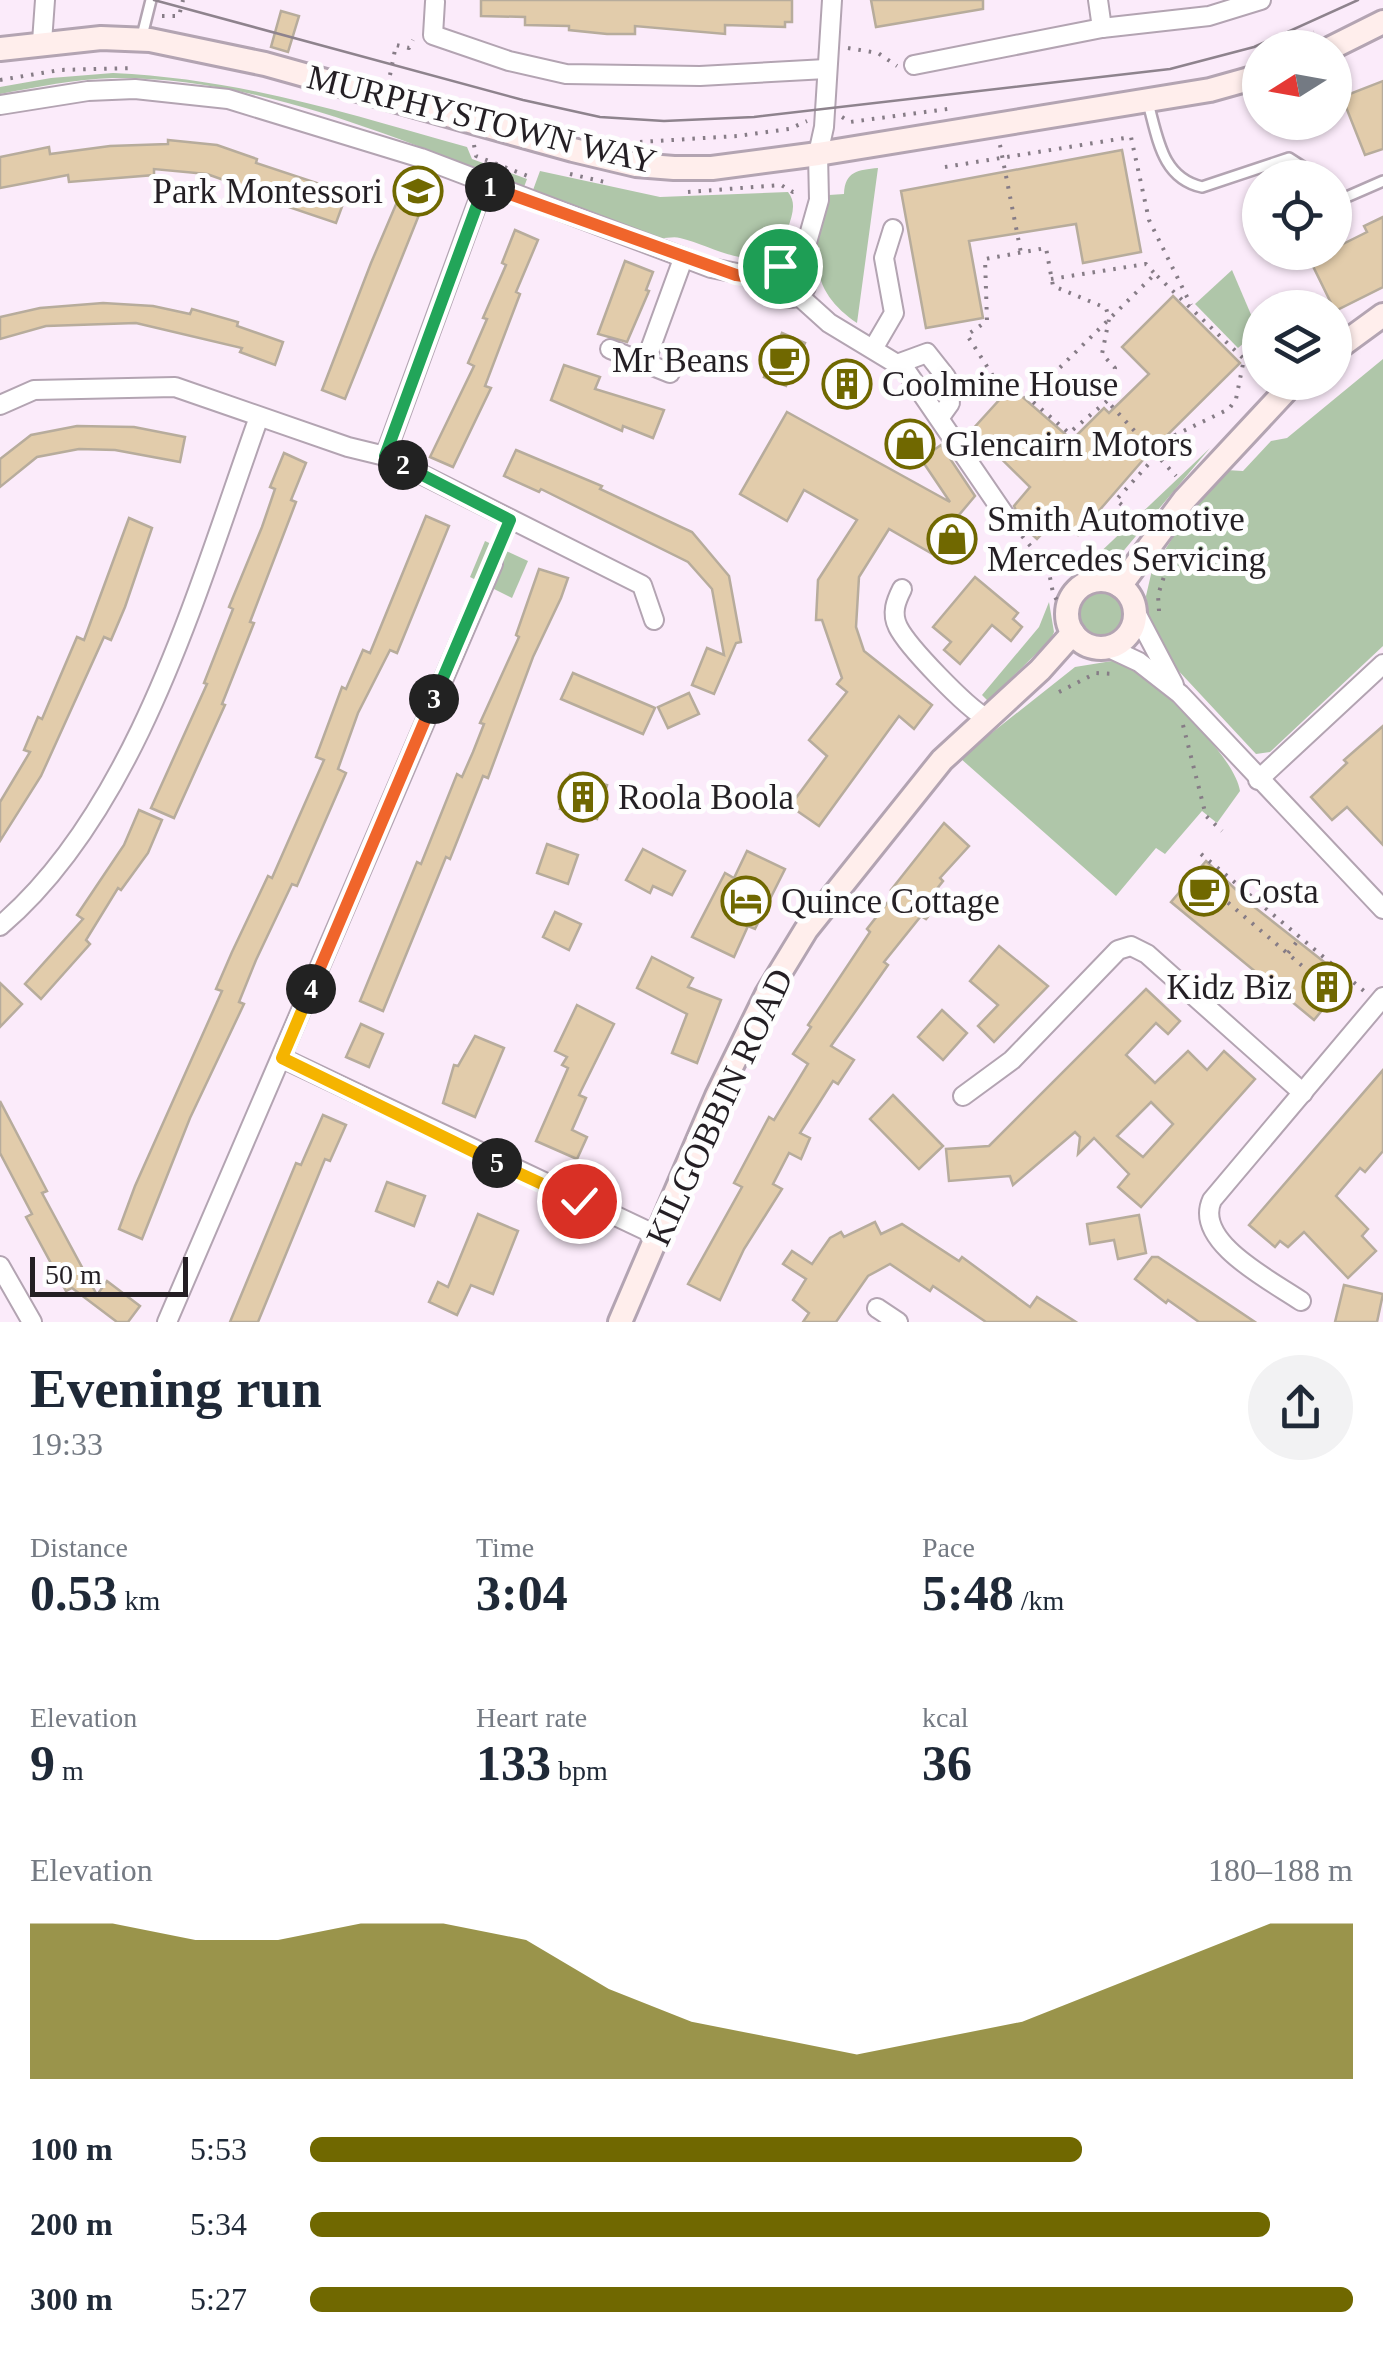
<!DOCTYPE html>
<meta charset="utf-8">
<style>
body{margin:0;font-family:"Times New Roman",serif;background:#f2f2f3;color:#1f2937;height:100vh;display:flex;flex-direction:column;font-size:38px;white-space:nowrap}
*{box-sizing:border-box;margin:0}
p{font-size:32px;color:#747a83}
.icon{flex:none;width:55px;height:55px;fill:none;stroke:currentColor;stroke-width:2;stroke-linecap:round;stroke-linejoin:round}
.map{position:relative;height:1322px;overflow:hidden}
.side{display:flex;flex-direction:column;background:#fff;flex:1}
.side>*{flex:none}
.needle{width:65px;rotate:259deg}
.tools{position:absolute;left:1242px;top:30px;display:grid;gap:20px}
.tools a{display:grid;place-items:center;width:110px;height:110px;border-radius:50%;background:#fff;box-shadow:0 2px 8px #0004;font-size:50px}
.scale{position:absolute;left:30px;bottom:25px;width:158px;box-sizing:border-box;padding-left:10px;border:5px solid #241f24;border-top:0;font-size:28px;line-height:35px;white-space:nowrap;color:#241f24;-webkit-text-stroke:8px #fefefe;paint-order:stroke}
.pin{position:absolute;display:grid;place-items:center;width:85px;height:85px;color:#fff;margin:-42px;border:5px solid #fff;border-radius:50%;box-shadow:0 2px 10px #0007}
.km{position:absolute;width:50px;height:50px;margin:-25px;border-radius:50%;background:#222;color:#fff;font-size:28px;line-height:50px;text-align:center}
.round{display:grid;place-items:center;flex:none;width:105px;height:105px;border-radius:52px;background:#f2f2f3}
.summary{display:flex;align-items:center;justify-content:space-between;height:170px;padding:0 30px}
h1{font-size:55px;font-weight:700;line-height:75px}
.metrics{display:grid;grid-template-columns:repeat(3,1fr);gap:15px;height:170px;padding:10px 30px}
.metrics div{display:grid;align-content:center}
.metrics b{font-size:50px;font-weight:700}
.metrics small{font-size:28px;font-weight:400}
.metrics p{font-size:28px}
.chart{height:280px;padding:20px 30px}
.chart p{display:flex;justify-content:space-between}
.chart svg{width:100%;height:180px;margin-top:10px;fill:#706800;opacity:.7}
ul{padding:0 30px;list-style:none;font-size:32px}
li{display:grid;grid-template-columns:160px 120px 1fr;align-items:center;height:75px}
li i{height:25px;border-radius:12px;background:#706800}
.map>svg:first-child{display:block}
.green{fill:#afc6a9}
.building{fill:#e2ccab;stroke:#b7ac9c;stroke-width:2.5;fill-rule:evenodd}
.lines{fill:none;stroke-linecap:round;stroke-linejoin:round}
.lane-casing{stroke:#b3a4b2;stroke-width:14}
.street-casing{stroke:#b3a4b2;stroke-width:22}
.secondary-casing{stroke:#b3a4b2;stroke-width:28}
.path{stroke:#867c86;stroke-width:4;stroke-dasharray:2.5 8;stroke-linecap:butt}
.lane{stroke:#fff;stroke-width:9}
.street{stroke:#fff;stroke-width:18}
.secondary{stroke:#ffeeec;stroke-width:22}
.tram{stroke:#8e838d;stroke-width:2.5}
.split-1-casing{stroke:#fff;stroke-width:20}
.split-2-casing{stroke:#fff;stroke-width:20}
.split-3-casing{stroke:#fff;stroke-width:20}
.split-4-casing{stroke:#fff;stroke-width:20}
.split-5-casing{stroke:#fff;stroke-width:20}
.split-6-casing{stroke:#fff;stroke-width:20}
.split-1{stroke:#f0652b;stroke-width:12}
.split-2{stroke:#22a559;stroke-width:12}
.split-3{stroke:#22a559;stroke-width:12}
.split-4{stroke:#f0652b;stroke-width:12}
.split-5{stroke:#f5b400;stroke-width:12}
.split-6{stroke:#f5b400;stroke-width:12}
.labels{text-anchor:middle;stroke-width:10;stroke-linejoin:round;paint-order:stroke}
.street-label{font-size:35px;fill:#241f24;stroke:#fefefe}
.poi-label{font-size:35px;fill:#241f24;stroke:#fefefe;text-anchor:start}
</style>
<div class="map">
<svg width="1383" height="1322" viewBox="0 0 1383 1322">
<rect width="100%" height="100%" fill="#fbebfa"/>
<!-- green -->
<g class="green">
<path d="M 113,73 C 241,79 345,113 467,147 L 472,159 L 527,179 L 524,187 C 393,137 257,77 113,78 C 75,79 37,87 0,94 L 0,87 L 51,78 Z"/>
<path d="M 878,168 L 857,323 C 831,305 812,281 820,248 L 816,246 L 829,195 L 844,194 C 845,171 858,170 878,168 Z"/>
<path d="M 540,171 L 660,197 L 788,192 C 797,203 792,215 788,228 C 768,284 716,246 680,238 C 673,236 665,239 657,238 C 616,232 572,206 533,190 Z"/>
<polygon points="1232,270 1258,331 1238,348 1195,304"/>
<polygon points="1383,359 1383,646 1270,752 1256,754 1161,652 1148,623 1146,596 1152,570 1193,506 1226,470 1243,471 1271,441 1287,438"/>
<polygon points="1210,448 1120,555 1104,565 1086,562 1092,560"/>
<polygon points="485,541 528,561 512,598 470,577"/>
<circle cx="1101" cy="613" r="22"/>
<polygon points="1049,602 1054,632 1051,639 988,701 982,695 1039,627"/>
<path d="M 1118,660 C 1152,677 1235,755 1240,791 L 1217,823 L 1202,811 L 1165,854 L 1156,848 L 1116,896 L 960,758 L 1075,667 Z"/>
</g>
<!-- building -->
<g class="building">
<polygon points="481,0 792,0 792,22 785,22 785,27 725,25 725,34 635,26 635,34 607,34 569,30 569,26 525,25 525,17 481,16"/>
<polygon points="871,0 983,0 983,9 876,27"/>
<polygon points="281,11 299,16 288,52 271,47"/>
<polygon points="1383,81 1383,149 1365,155 1342,97"/>
<polygon points="168,140 217,145 257,159 256,163 347,193 336,223 256,196 257,192 207,174 154,169 154,175 69,182 68,175 0,188 0,157 49,147 50,154 110,146 168,144"/>
<polygon points="1122,150 1141,252 1083,263 1076,224 969,241 983,318 926,328 901,191"/>
<polygon points="412,178 431,185 345,399 322,390 371,263 397,202 403,204"/>
<polygon points="1383,217 1383,287 1335,311 1306,252 1335,252 1335,248 1367,232 1364,226"/>
<polygon points="515,230 538,240 516,292 520,294 485,386 491,388 453,467 430,457 474,366 468,363 487,319 483,318 506,265 502,263"/>
<polygon points="625,261 653,272 646,290 649,291 627,342 598,334"/>
<polygon points="1173,296 1240,363 1149,453 1078,535 1059,516 1037,539 1023,526 1014,506 1030,487 972,430 1011,387 1072,440 1104,408 1109,413 1149,374 1122,347"/>
<polygon points="103,303 153,306 190,314 192,309 238,322 237,326 283,342 275,365 240,352 242,348 136,323 46,326 0,339 0,317 40,308"/>
<polygon points="782,333 805,343 786,386 764,377"/>
<polygon points="846,360 863,366 848,408 832,403"/>
<polygon points="564,365 600,377 595,389 664,410 653,438 623,426 622,431 551,400"/>
<polygon points="787,412 950,502 921,459 941,445 975,496 948,528 969,540 948,563 889,529 859,577 856,627 864,651 932,705 914,729 899,716 819,826 790,806 827,756 809,740 847,692 837,684 842,678 822,620 816,620 818,580 857,520 804,490 787,521 740,494"/>
<polygon points="77,426 134,427 185,437 180,462 115,450 79,449 37,457 0,487 0,459 31,435"/>
<polygon points="516,450 602,486 600,489 692,532 729,576 741,642 736,643 714,694 692,685 707,648 724,655 712,589 688,562 541,489 539,492 504,476"/>
<polygon points="284,453 306,463 291,500 296,502 250,622 254,623 222,704 225,705 174,818 151,808 207,684 204,683 233,609 229,607 262,527 275,489 270,487"/>
<polygon points="426,516 449,526 397,653 390,650 358,713 338,769 346,773 297,886 292,884 256,960 239,1002 244,1004 190,1118 142,1239 119,1229 135,1186 222,991 216,989 232,952 268,876 272,878 324,760 316,757 342,687 346,689 363,650 370,653"/>
<polygon points="129,518 152,528 125,607 111,640 104,637 41,776 0,841 0,802 30,752 24,750 38,717 42,719 77,637 84,640"/>
<polygon points="539,569 568,578 561,598 533,657 488,778 483,776 450,859 446,857 383,1011 360,1001 417,862 421,864 457,774 462,777 473,752 484,724 480,723 519,637 516,635"/>
<polygon points="975,577 1018,613 1013,619 1022,627 1011,641 992,625 960,664 944,650 951,642 933,627"/>
<polygon points="573,673 655,708 643,734 561,699"/>
<polygon points="689,693 699,714 668,728 658,707"/>
<polygon points="1383,726 1383,845 1347,807 1332,820 1311,797 1347,763 1344,760"/>
<polygon points="570,775 607,785 597,819 560,809"/>
<polygon points="139,810 162,820 148,853 121,890 118,888 86,940 90,944 41,999 25,984 83,919 77,915 124,845"/>
<polygon points="944,823 969,846 940,878 943,881 932,895 940,902 926,919 921,916 884,962 888,965 831,1046 854,1060 838,1084 833,1081 800,1133 810,1138 801,1159 789,1153 773,1184 782,1189 744,1249 720,1300 688,1284 742,1187 734,1183 769,1117 774,1120 808,1064 793,1054 811,1027 808,1025 870,932 867,929 895,893 891,890"/>
<polygon points="547,844 578,855 568,884 537,873"/>
<polygon points="643,849 685,871 672,895 653,886 650,893 626,880"/>
<polygon points="747,851 785,869 755,929 748,926 734,957 692,937 725,873 734,878"/>
<polygon points="1206,861 1253,906 1347,980 1314,1020 1171,902"/>
<polygon points="555,912 581,924 569,950 543,937"/>
<polygon points="999,946 1048,986 994,1042 978,1026 998,1005 970,981"/>
<polygon points="652,957 693,978 688,987 721,1000 697,1063 672,1053 687,1014 637,988"/>
<polygon points="0,983 22,1004 0,1027"/>
<path d="M 1146,989 L 1180,1021 L 1168,1034 L 1156,1023 L 1126,1055 L 1155,1083 L 1188,1051 L 1207,1070 L 1224,1051 L 1255,1079 L 1141,1207 L 1118,1187 L 1129,1174 L 1094,1138 L 1078,1154 L 1080,1137 L 1075,1132 L 1013,1185 L 1010,1176 L 949,1181 L 946,1149 L 989,1146 ZM 1151,1102 L 1173,1124 L 1143,1157 L 1117,1136 Z"/>
<polygon points="577,1005 614,1024 579,1095 586,1098 572,1130 587,1137 577,1159 536,1141 568,1068 562,1065 567,1057 555,1051"/>
<polygon points="942,1010 967,1033 943,1060 918,1037"/>
<polygon points="361,1024 383,1034 369,1067 346,1057"/>
<polygon points="475,1036 504,1048 475,1117 443,1103 454,1065 458,1066"/>
<polygon points="1383,1070 1383,1151 1365,1172 1360,1168 1336,1196 1368,1229 1362,1236 1376,1251 1348,1278 1304,1232 1288,1247 1280,1241 1275,1247 1249,1225"/>
<polygon points="893,1095 943,1146 919,1169 870,1119"/>
<polygon points="0,1101 47,1191 42,1193 97,1295 107,1281 140,1306 128,1322 117,1322 72,1288 66,1291 26,1217 32,1214 0,1153"/>
<polygon points="323,1115 346,1125 330,1161 325,1159 258,1322 230,1322 296,1163 301,1165"/>
<polygon points="387,1182 425,1196 414,1226 376,1211"/>
<polygon points="478,1214 518,1231 493,1294 471,1285 457,1315 429,1302 438,1282 448,1287"/>
<polygon points="1139,1215 1146,1253 1118,1259 1114,1240 1090,1244 1087,1224"/>
<polygon points="875,1222 881,1234 902,1224 959,1261 962,1257 1030,1307 1037,1297 1076,1322 986,1322 933,1286 930,1291 890,1264 868,1276 836,1322 803,1322 809,1313 793,1300 806,1279 783,1264 792,1251 812,1264 830,1238 841,1232 844,1237"/>
<polygon points="1152,1257 1158,1257 1255,1322 1199,1322 1168,1300 1166,1303 1135,1279"/>
<polygon points="1344,1285 1383,1294 1377,1322 1335,1322"/>
</g>
<g class="lines">
<!-- lane casing -->
<g class="lane-casing">
<g id="lane">
<polyline points="142,36 151,0"/>
<path d="M 1148,103 C 1158,139 1162,178 1202,187 L 1289,158 L 1320,178"/>
<polyline points="1335,202 1383,181"/>
</g>
</g>
<!-- street casing -->
<g class="street-casing">
<g id="street">
<polyline points="1098,0 1102,28"/>
<polyline points="435,2 433,35 509,61 566,74 700,76 826,69"/>
<polyline points="42,42 45,0"/>
<polyline points="914,65 1102,28 1209,16 1261,0"/>
<polyline points="0,105 88,91 135,89 228,99 421,158 711,268 773,280"/>
<circle cx="790" cy="281" r="17"/>
<polyline points="800,267 819,200 818,154 824,127 832,0"/>
<polyline points="798,295 829,323 905,369 1011,524"/>
<polyline points="610,349 670,373"/>
<polyline points="873,349 894,313 884,258 893,229"/>
<polyline points="645,363 683,259"/>
<polyline points="897,364 927,353 946,377 950,403 940,417"/>
<polyline points="0,405 34,390 175,387 348,447 385,456 642,585 654,620"/>
<polyline points="385,456 484,185"/>
<path d="M 902,589 C 896,601 891,613 898,627 C 908,647 966,707 986,718"/>
<polyline points="1135,611 1174,685"/>
<polyline points="1107,647 1139,662 1180,694 1383,909"/>
<polyline points="1258,780 1383,664"/>
<path d="M 0,926 C 138,809 199,583 259,417"/>
<polyline points="282,1058 658,1236"/>
<polyline points="963,1096 1012,1060 1118,950 1131,946 1147,954 1303,1093"/>
<polyline points="0,1266 32,1322"/>
<path d="M 1301,1301 C 1272,1281 1193,1242 1212,1200 L 1383,997"/>
<polyline points="877,1308 898,1322"/>
<polyline points="167,1322 493,564"/>
</g>
</g>
<!-- secondary casing -->
<g class="secondary-casing">
<g id="secondary">
<polyline points="1331,48 1383,22"/>
<polyline points="0,49 101,38 150,40 265,64 573,150 636,165 674,168 712,168 818,154 1210,90 1260,76"/>
<polyline points="1335,350 1383,315"/>
<circle cx="1101" cy="614" r="34"/>
<polyline points="1120,586 1184,500 1294,382"/>
<polyline points="620,1322 717,1096 767,994 806,930 942,760 1040,670 1073,633"/>
</g>
</g>
<!-- path -->
<g class="path">
<polyline points="162,16 179,16 183,0"/>
<polyline points="848,48 878,53 897,66"/>
<polyline points="1275,48 1314,32"/>
<polyline points="390,75 396,45 409,48 413,40"/>
<polyline points="0,80 60,70 134,68"/>
<polyline points="842,117 850,122 955,108"/>
<polyline points="640,142 737,136 789,129 807,121"/>
<polyline points="474,145 476,156 533,178"/>
<polyline points="1000,145 1021,253"/>
<polyline points="945,167 1131,137 1149,220 1191,305"/>
<polyline points="570,174 605,182"/>
<polyline points="688,192 781,185 793,192 801,191"/>
<polyline points="763,258 787,240"/>
<polyline points="1051,279 1146,264 1155,274"/>
<polyline points="1030,397 1155,274 1244,359 1236,399 1229,409 1175,435 1116,500 1135,516"/>
<polyline points="1107,401 1069,433 1010,382 995,379 967,335 987,321 985,259 1046,248 1053,286 1106,308 1109,319 1102,354 1115,368 1107,401 1176,476"/>
<polyline points="1022,536 1048,567"/>
<polyline points="1048,567 1053,593 1064,614"/>
<polyline points="1048,567 1074,569 1096,580"/>
<polyline points="1159,611 1158,595 1170,558"/>
<polyline points="1059,692 1096,673 1116,674"/>
<polyline points="1183,725 1206,816 1222,831"/>
<polyline points="1201,854 1364,991"/>
<polyline points="1212,889 1328,988"/>
<polyline points="1288,953 1300,938"/>
</g>
<!-- lane -->
<use href="#lane" class="lane"/>
<!-- street -->
<use href="#street" class="street"/>
<!-- secondary -->
<use href="#secondary" class="secondary"/>
<!-- tram -->
<polyline class="tram" points="154,0 523,100 600,117 664,121 754,117 1170,69 1254,47 1358,0"/>
</g>
<g class="lines">
<!-- split-1 casing -->
<g class="split-1-casing">
<polyline id="split-1" points="490,187 736,275 773,280 780,266"/>
</g>
<!-- split-2 casing -->
<g class="split-2-casing">
<polyline id="split-2" points="403,465 385,456 484,186 490,187"/>
</g>
<!-- split-3 casing -->
<g class="split-3-casing">
<polyline id="split-3" points="403,465 510,520 434,699"/>
</g>
<!-- split-4 casing -->
<g class="split-4-casing">
<polyline id="split-4" points="311,989 434,699"/>
</g>
<!-- split-5 casing -->
<g class="split-5-casing">
<polyline id="split-5" points="311,989 282,1058 497,1163"/>
</g>
<!-- split-6 casing -->
<g class="split-6-casing">
<polyline id="split-6" points="497,1163 579,1201"/>
</g>
<!-- split-1 -->
<use href="#split-1" class="split-1"/>
<!-- split-2 -->
<use href="#split-2" class="split-2"/>
<!-- split-3 -->
<use href="#split-3" class="split-3"/>
<!-- split-4 -->
<use href="#split-4" class="split-4"/>
<!-- split-5 -->
<use href="#split-5" class="split-5"/>
<!-- split-6 -->
<use href="#split-6" class="split-6"/>
</g>
<!-- icons -->
<defs>
<g id="school-ring" transform="scale(2.5)"><circle r="9.5" fill="#fefefe" stroke="#706800" stroke-width="1.5"/><path d="M0-5L7-2L0 1L-7-2ZM-4 1L0 2.5L4 1V4Q0 6-4 4Z" fill="#706800"/></g>
<g id="cafe-ring" transform="scale(2.5)"><circle r="9.5" fill="#fefefe" stroke="#706800" stroke-width="1.5"/><path d="M-5.5-4.5H6V0H3Q3 3.5 0 3.5H-2.5Q-5.5 3.5-5.5 0ZM3-3.2v2h1.7v-2ZM-6 4.5H4V6H-6Z" fill="#706800"/></g>
<g id="building-ring" transform="scale(2.5)"><circle r="9.5" fill="#fefefe" stroke="#706800" stroke-width="1.5"/><path d="M-4-6H4V6H1V3H-1V6H-4ZM-2.5-4.3h1.7v1.8h-1.7ZM.8-4.3h1.7v1.8H.8ZM-2.5-1h1.7V.8h-1.7ZM.8-1h1.7V.8H.8Z" fill="#706800"/></g>
<g id="shop-ring" transform="scale(2.5)"><circle r="9.5" fill="#fefefe" stroke="#706800" stroke-width="1.5"/><path d="M-5-2.5h2.3a2.7 3.5 0 0 1 5.4 0H5L5.5 6h-11ZM-1.5-2.5h3a1.5 2.3 0 0 0-3 0Z" fill="#706800"/></g>
<g id="hotel-ring" transform="scale(2.5)"><circle r="9.5" fill="#fefefe" stroke="#706800" stroke-width="1.5"/><path d="M-6-4.5h1.5V1H6V5H4.5V3h-9V5H-6ZM-4 0a1.8 1.8 0 1 1 3.6 0ZM.5 0V-2.5h3Q6-2.5 6 0Z" fill="#706800"/></g>
</defs>
<g fill-rule="evenodd">
<use href="#school-ring" x="418" y="191"/>
<use href="#cafe-ring" x="784" y="360"/>
<use href="#building-ring" x="847" y="384"/>
<use href="#shop-ring" x="910" y="444"/>
<use href="#shop-ring" x="952" y="539"/>
<use href="#building-ring" x="583" y="797"/>
<use href="#cafe-ring" x="1204" y="891"/>
<use href="#hotel-ring" x="746" y="901"/>
<use href="#building-ring" x="1327" y="987"/>
</g>
<g class="labels">
<!-- street labels -->
<g class="street-label">
<text transform="translate(482 119) rotate(14)" y="12">MURPHYSTOWN WAY</text>
<text transform="translate(719 1107) rotate(-65)" y="12">KILGOBBIN ROAD</text>
</g>
<!-- poi labels -->
<g class="poi-label">
<text x="383" y="203" text-anchor="end">Park Montessori</text>
<text x="749" y="372" text-anchor="end">Mr Beans</text>
<text x="882" y="396">Coolmine House</text>
<text x="945" y="456">Glencairn Motors</text>
<text x="987" y="531">Smith Automotive<tspan x="987" dy="40">Mercedes Servicing</tspan></text>
<text x="618" y="809">Roola Boola</text>
<text x="1239" y="903">Costa</text>
<text x="781" y="913">Quince Cottage</text>
<text x="1292" y="999" text-anchor="end">Kidz Biz</text>
</g>
</g>
</svg>
<div class="tools">
<a><svg class="needle" viewBox="-14 -14 28 28"><path d="M0-13l5 13h-10z" fill="#e53935"/><path d="M0 13l5-13h-10z" fill="#747a83"/></svg></a>
<a><svg class="icon" aria-label="locate" viewBox="0 0 24 24"><circle cx="12" cy="12" r="6"/><path d="M12 2v4M12 18v4M2 12h4M18 12h4"/></svg></a>
<a><svg class="icon" aria-label="layers" viewBox="0 0 24 24"><path d="M12 4l9 5-9 5-9-5zM3 14l9 5 9-5"/></svg></a>
</div>
<div class="scale">50 m</div>
<div class="pin" style="left:780px;top:266px;background:#1e9e55"><svg class="icon" aria-label="arrive" viewBox="0 0 24 24"><path d="M6 21V4h12l-3 4 3 4H6"/></svg></div>
<div class="pin" style="left:579px;top:1201px;background:#d93025"><svg class="icon" aria-label="check" viewBox="0 0 24 24"><path d="M5 12l5 5 9-10"/></svg></div>
<b class="km" style="left:490px;top:187px">1</b>
<b class="km" style="left:403px;top:465px">2</b>
<b class="km" style="left:434px;top:699px">3</b>
<b class="km" style="left:311px;top:989px">4</b>
<b class="km" style="left:497px;top:1163px">5</b>
</div>
<section class="side">
<div class="summary"><div><h1>Evening run</h1><p>19:33</p></div><a class="round"><svg class="icon" aria-label="share" viewBox="0 0 24 24"><path d="M12 15V3M7 8l5-5 5 5M5 13v7h14v-7"/></svg></a></div>
<div class="metrics">
<div><p>Distance</p><b>0.53<small> km</small></b></div>
<div><p>Time</p><b>3:04</b></div>
<div><p>Pace</p><b>5:48<small> /km</small></b></div>
</div>
<div class="metrics">
<div><p>Elevation</p><b>9<small> m</small></b></div>
<div><p>Heart rate</p><b>133<small> bpm</small></b></div>
<div><p>kcal</p><b>36</b></div>
</div>
<div class="chart"><p><span>Elevation</span>180–188 m</p>
<svg viewBox="0 0 160 44" preserveAspectRatio="none"><path d="M0 44V6L10 6L20 10L30 10L40 6L50 6L60 10L70 22L80 30L90 34L100 38L110 34L120 30L130 22L140 14L150 6L160 6V44z"/></svg>
</div>
<ul>
<li><b>100 m</b>5:53<i style="width:74%"></i></li>
<li><b>200 m</b>5:34<i style="width:92%"></i></li>
<li><b>300 m</b>5:27<i style="width:100%"></i></li>
</ul>
</section>
